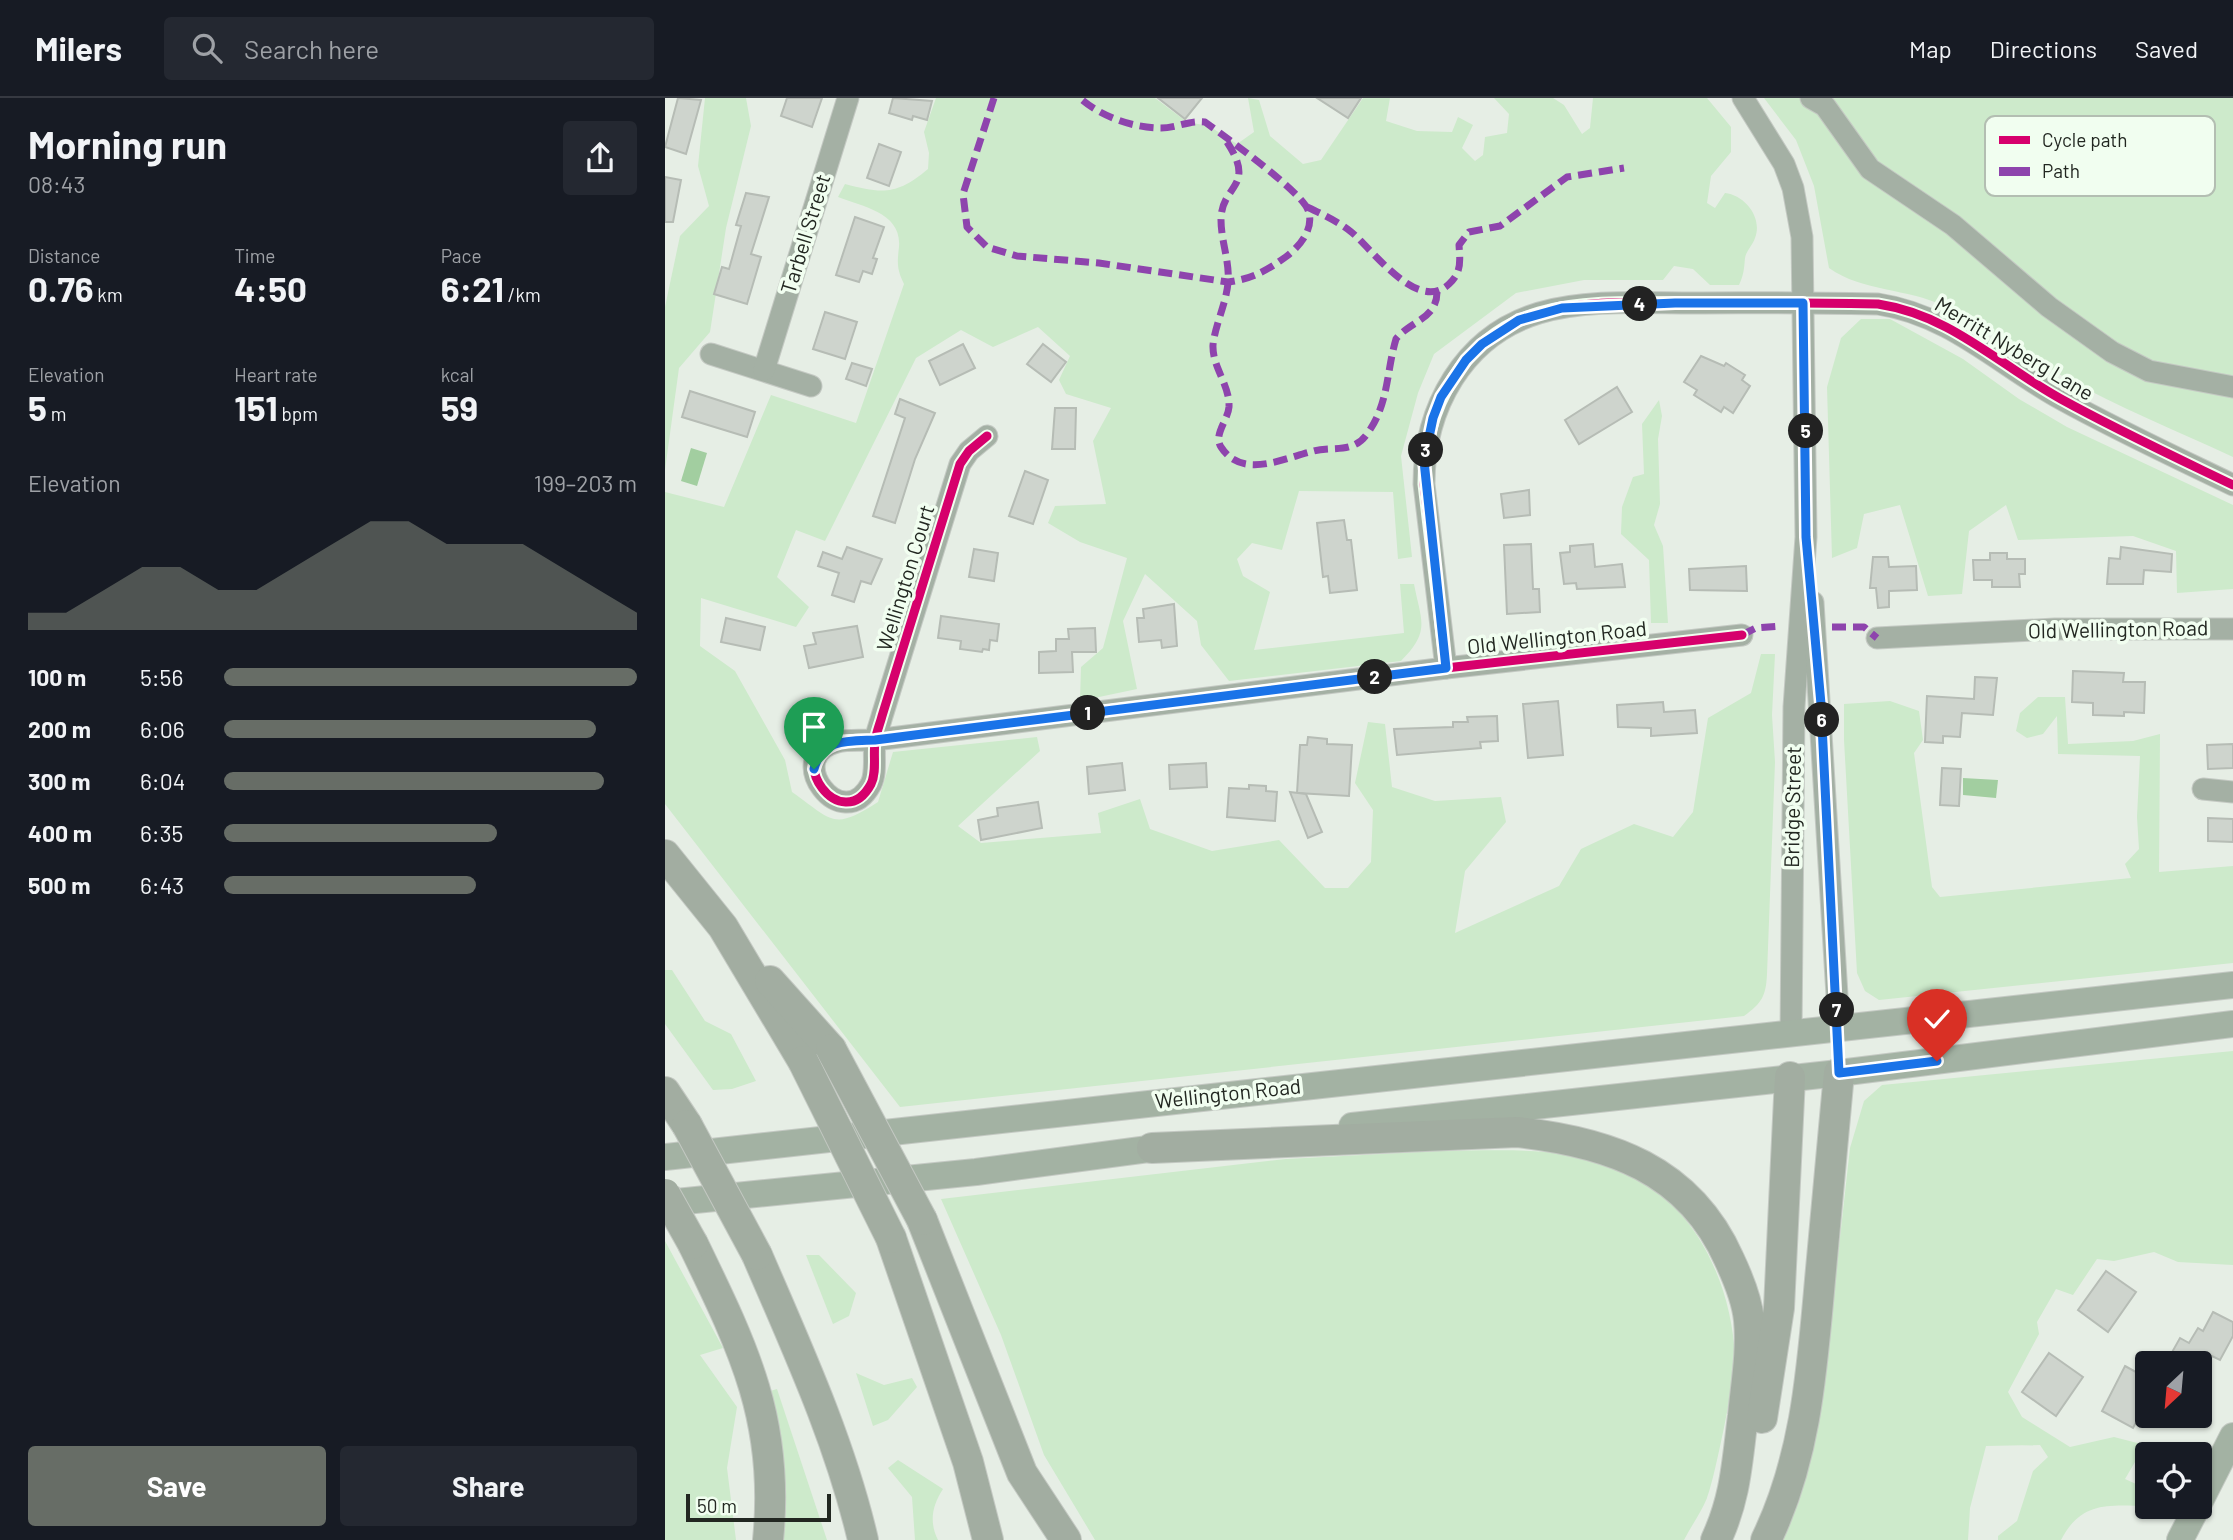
<!DOCTYPE html>
<meta charset="utf-8">
<style>
body{margin:0;font-family:Barlow,sans-serif;background:#242831;color:#f1f3f6;height:100vh;display:flex;flex-direction:column;font-size:26px;white-space:nowrap}
*{box-sizing:border-box;margin:0}
p{font-size:23px;color:#9ea1a6}
.icon{flex:none;width:38px;height:38px;fill:none;stroke:currentColor;stroke-width:2;stroke-linecap:round;stroke-linejoin:round}
.map{position:relative;flex:1;overflow:hidden}
.sheet{display:flex;flex-direction:column;background:#171b24;width:665px}
.sheet>*{flex:none}
.needle{width:46px;rotate:206deg}
.fabs{position:absolute;left:1470px;top:1253px;display:grid;gap:14px}
.fabs a{display:grid;place-items:center;width:77px;height:77px;border-radius:7px;background:#171b24;box-shadow:0 2px 5px #0004;font-size:35px}
.scale{position:absolute;left:21px;bottom:18px;width:145px;box-sizing:border-box;padding-left:7px;border:4px solid #222721;border-top:0;font-size:19px;line-height:24px;white-space:nowrap;color:#222721;-webkit-text-stroke:5px #f1fef0;paint-order:stroke}
.pin{position:absolute;display:grid;place-items:center;width:60px;height:60px;color:#fff;margin:-72px -30px;border-radius:50% 50% 50% 0;rotate:-45deg;box-shadow:0 0 7px #0007}
.pin .icon{rotate:45deg}
.km{position:absolute;width:35px;height:35px;margin:-18px;border-radius:50%;background:#222;color:#fff;font-size:19px;line-height:35px;text-align:center}
.round{display:grid;place-items:center;flex:none;width:74px;height:74px;border-radius:7px;background:#242831}
.summary{display:flex;align-items:center;justify-content:space-between;height:119px;padding:0 28px}
h1{font-size:38px;font-weight:700;line-height:52px}
.metrics{display:grid;grid-template-columns:repeat(3,1fr);gap:10px;height:119px;padding:7px 28px}
.metrics div{display:grid;align-content:center}
.metrics b{font-size:35px;font-weight:700}
.metrics small{font-size:19px;font-weight:400}
.metrics p{font-size:19px}
.chart{height:196px;padding:14px 28px}
.chart p{display:flex;justify-content:space-between}
.chart svg{width:100%;height:126px;margin-top:7px;fill:#676d66;opacity:.7}
.primary-button{display:flex;gap:14px;margin-top:auto;padding:14px 28px}
.primary-button a{flex:1;height:80px;border-radius:7px;background:#676d66;color:#fff;font-size:28px;font-weight:700;line-height:80px;text-align:center}
.primary-button a+a{background:#242831;color:#f1f3f6}
ul{padding:0 28px;list-style:none;font-size:23px}
li{display:grid;grid-template-columns:112px 84px 1fr;align-items:center;height:52px}
li i{height:18px;border-radius:9px;background:#676d66}
header{display:flex;align-items:center;gap:42px;box-sizing:border-box;height:98px;padding:0 35px;background:#171b24;border-bottom:2px solid #363941}
header strong{font-size:33px}
nav{display:flex;gap:38px;margin-inline-start:auto;font-size:24px}
.search{width:490px;height:63px;background:#242831;display:flex;align-items:center;gap:18px;box-sizing:border-box;padding:0 24px;border-radius:7px;color:#9ea1a6;font-size:26px}
main{display:flex;flex:1;min-height:0}
.map>svg:first-child{display:block}
.green{fill:#cdeacb}
.water{fill:#a2cea0}
.building{fill:#ced4cd;stroke:#b6bcb5;stroke-width:2}
.lines{fill:none;stroke-linecap:round;stroke-linejoin:round}
.minor-casing{stroke:#c4c9c3;stroke-width:23}
.major-casing{stroke:#c4c9c3;stroke-width:28}
.highway-casing{stroke:#c4c9c3;stroke-width:32}
.minor{stroke:#a4b0a4;stroke-width:21}
.major{stroke:#a3b2a3;stroke-width:26}
.highway{stroke:#a2ada1;stroke-width:30}
.highway-bridge-casing{stroke:#c4c9c3;stroke-width:32;stroke-linecap:butt}
.highway-bridge{stroke:#a2ada1;stroke-width:30}
.quiet{stroke:#8e44ad;stroke-width:7;stroke-dasharray:14 7;stroke-linecap:butt}
.cycleway-casing{stroke:#f1fef0;stroke-width:13}
.cycleway{stroke:#d6006c;stroke-width:9}
.route-casing{stroke:#fff;stroke-width:14}
.route{stroke:#1a73e8;stroke-width:9}
.labels{text-anchor:middle;stroke-width:7;stroke-linejoin:round;paint-order:stroke}
.street-label{font-size:21px;fill:#222721;stroke:#f1fef0}
.key{fill:#f1fef0;stroke:#b3beb2;stroke-width:2}
.key-label{font-size:19px;fill:#222721}
</style>
<header>
<strong>Milers</strong>
<div class="search"><svg class="icon" aria-label="search" viewBox="0 0 24 24"><circle cx="10" cy="10" r="6"/><path d="M15 15l6 6"/></svg>Search here</div>
<nav><a>Map</a><a>Directions</a><a>Saved</a></nav>
</header>
<main>
<section class="sheet">
<div class="summary"><div><h1>Morning run</h1><p>08:43</p></div><a class="round"><svg class="icon" aria-label="share" viewBox="0 0 24 24"><path d="M12 15V3M7 8l5-5 5 5M5 13v7h14v-7"/></svg></a></div>
<div class="metrics">
<div><p>Distance</p><b>0.76<small> km</small></b></div>
<div><p>Time</p><b>4:50</b></div>
<div><p>Pace</p><b>6:21<small> /km</small></b></div>
</div>
<div class="metrics">
<div><p>Elevation</p><b>5<small> m</small></b></div>
<div><p>Heart rate</p><b>151<small> bpm</small></b></div>
<div><p>kcal</p><b>59</b></div>
</div>
<div class="chart"><p><span>Elevation</span>199–203 m</p>
<svg viewBox="0 0 160 44" preserveAspectRatio="none"><path d="M0 44V38L10 38L20 30L30 22L40 22L50 30L60 30L70 22L80 14L90 6L100 6L110 14L120 14L130 14L140 22L150 30L160 38V44z"/></svg>
</div>
<ul>
<li><b>100 m</b>5:56<i style="width:100%"></i></li>
<li><b>200 m</b>6:06<i style="width:90%"></i></li>
<li><b>300 m</b>6:04<i style="width:92%"></i></li>
<li><b>400 m</b>6:35<i style="width:66%"></i></li>
<li><b>500 m</b>6:43<i style="width:61%"></i></li>
</ul>
<div class="primary-button"><a>Save</a><a>Share</a></div>
</section>
<div class="map">
<svg width="1568" height="1442" viewBox="0 0 1568 1442">
<rect width="100%" height="100%" fill="#e6eee5"/>
<!-- green -->
<g class="green">
<polygon points="40,0 81,0 86,28 61,130 45,234 14,270 0,372 0,209 15,138 44,108 33,68"/>
<path d="M 271,0 L 490,0 L 522,24 L 544,28 L 572,46 L 589,34 L 583,0 L 594,2 L 605,38 L 638,66 L 656,62 L 698,0 L 725,0 L 721,23 L 752,33 L 787,34 L 793,19 L 808,27 L 797,50 L 810,63 L 818,57 L 820,39 L 842,35 L 844,16 L 829,0 L 888,0 L 899,7 L 917,36 L 925,30 L 928,0 L 1042,0 L 1066,29 L 1066,54 L 1046,78 L 1042,105 L 1050,110 L 1060,95 C 1080,97 1098,120 1090,140 C 1088,147 1081,153 1080,160 C 1079,171 1079,176 1074,187 L 1045,187 L 1028,171 L 1009,168 L 998,182 L 919,182 L 851,195 L 769,256 L 753,295 L 736,358 L 747,459 L 733,461 L 728,394 L 634,393 L 617,452 L 587,445 L 572,461 L 578,478 L 605,494 L 589,552 L 739,535 L 735,486 L 749,486 C 756,523 766,533 736,563 L 564,583 L 536,547 L 532,523 L 480,476 L 458,523 L 472,591 L 415,603 L 416,569 L 438,550 L 462,460 L 415,444 L 383,425 L 390,408 L 441,406 L 428,343 L 446,310 L 401,296 L 394,282 L 405,258 L 373,229 L 328,249 L 296,232 L 251,260 L 160,443 L 131,432 L 112,479 L 144,509 L 131,529 L 36,500 L 35,548 L 70,573 L 120,662 L 127,694 C 168,723 168,733 213,704 L 228,654 L 372,639 L 375,653 L 293,728 L 316,745 L 436,735 L 433,715 L 475,701 L 485,731 L 547,753 L 614,742 L 660,790 L 683,790 L 706,764 L 708,712 L 690,685 L 703,624 L 720,626 L 727,689 L 770,703 L 836,699 L 841,724 L 800,773 L 790,835 L 894,788 L 916,751 L 969,726 L 1008,739 L 1028,714 L 1043,620 L 1086,595 L 1096,556 L 1110,556 L 1107,617 L 1110,664 L 1102,876 C 1101,898 1097,905 1079,918 L 235,1009 L 0,706 L 0,394 L 59,409 L 106,297 L 191,325 L 239,186 C 232,172 232,165 234,149 C 237,115 199,109 173,99 L 180,86 C 218,96 232,97 263,71 L 264,55 L 259,34 Z"/>
<path d="M 1099,0 L 1568,0 L 1568,359 C 1512,333 1453,309 1399,279 C 1358,256 1322,227 1279,208 C 1242,190 1198,194 1164,170 L 1149,88 L 1131,42 Z"/>
<polygon points="1196,221 1225,221 1298,261 1354,301 1402,329 1568,407 1568,491 1512,495 1511,453 1468,438 1353,442 1341,407 1304,433 1297,496 1263,498 1235,407 1199,416 1192,450 1167,460 1162,289 1176,240"/>
<polygon points="994,302 997,318 993,341 995,406 989,427 998,448 1003,525 986,525 984,462 956,436 957,409 968,379 979,376 977,326"/>
<polygon points="1373,599 1400,599 1403,646 1468,643 1495,636 1494,774 1568,768 1568,865 1214,902 1200,893 1192,875 1179,642 1179,606 1225,603 1254,613 1258,642 1249,655 1267,789 1275,799 1466,780 1460,766 1474,751 1472,719 1475,658 1393,656 1392,618 1378,636 1362,640 1351,633 1355,615"/>
<polygon points="0,872 7,872 40,923 66,936 91,983 67,991 48,992 0,926"/>
<path d="M 1568,953 L 1568,1167 L 1513,1164 L 1489,1154 L 1449,1163 L 1432,1161 L 1408,1197 L 1391,1191 L 1372,1224 L 1374,1236 L 1343,1294 L 1357,1319 L 1405,1349 L 1449,1339 L 1480,1347 L 1460,1381 L 1482,1391 L 1482,1408 C 1443,1407 1416,1403 1396,1442 L 1333,1442 L 1333,1438 L 1352,1423 L 1368,1373 L 1383,1359 L 1375,1347 L 1321,1348 L 1305,1410 L 1303,1442 L 1116,1442 L 1134,1404 L 1157,1301 L 1185,1050 L 1199,1003 L 1217,987 Z"/>
<path d="M 774,1053 C 830,1053 890,1048 943,1066 C 1024,1094 1066,1178 1070,1259 C 1071,1276 1049,1384 1042,1400 C 1036,1415 1026,1428 1019,1442 L 430,1442 L 379,1357 L 336,1237 L 276,1101 L 621,1061 Z"/>
<polygon points="0,1143 58,1250 35,1257 72,1309 62,1370 71,1442 0,1442"/>
<polygon points="141,1157 154,1157 191,1195 184,1218 168,1226"/>
<polygon points="191,1275 219,1287 247,1280 252,1289 223,1322 208,1328"/>
<polygon points="112,1291 162,1442 111,1442 102,1294"/>
<path d="M 233,1362 L 278,1391 C 267,1408 264,1424 273,1442 L 250,1442 L 247,1399 L 223,1370 Z"/>
</g>
<!-- water -->
<g class="water">
<polygon points="26,350 42,355 32,388 16,383"/>
<polygon points="1298,680 1333,682 1331,700 1298,697"/>
</g>
<!-- building -->
<g class="building">
<polygon points="13,0 36,2 21,56 0,49"/>
<polygon points="122,0 157,0 147,29 116,18"/>
<polygon points="228,0 267,3 262,22 248,18 247,22 224,15"/>
<polygon points="493,0 537,0 520,21"/>
<polygon points="652,0 696,0 683,20"/>
<polygon points="214,46 236,54 224,88 202,80"/>
<polygon points="0,79 16,82 8,124 0,124"/>
<polygon points="81,95 104,99 86,156 96,159 82,206 49,196 57,169 64,171 76,128 71,127"/>
<polygon points="190,119 219,129 208,160 212,161 207,176 198,173 194,184 171,177"/>
<polygon points="160,214 192,224 180,261 148,251"/>
<polygon points="298,246 310,270 275,287 264,263"/>
<polygon points="378,246 401,264 386,284 362,266"/>
<polygon points="1036,258 1059,268 1061,265 1080,277 1077,282 1085,288 1068,315 1059,309 1056,314 1029,297 1032,292 1019,284"/>
<polygon points="187,265 207,271 201,288 181,281"/>
<polygon points="952,289 967,314 914,346 900,322"/>
<polygon points="25,293 90,314 82,339 17,319"/>
<polygon points="235,301 270,315 250,361 230,425 208,418 240,320 230,316"/>
<polygon points="390,310 411,310 410,351 387,351"/>
<polygon points="360,373 383,382 368,426 344,418"/>
<polygon points="864,392 865,417 839,420 836,396"/>
<polygon points="679,422 682,442 686,442 692,492 665,495 663,478 658,479 652,425"/>
<polygon points="866,446 868,491 874,491 875,514 842,516 839,447"/>
<polygon points="928,446 930,469 957,466 960,489 912,491 911,485 899,486 895,455 905,454 905,448"/>
<polygon points="182,449 217,461 206,486 196,483 189,504 167,497 174,475 153,468 158,454 177,461"/>
<polygon points="1456,449 1507,456 1506,474 1479,472 1478,486 1442,486 1444,460 1455,461"/>
<polygon points="309,451 333,455 329,483 304,479"/>
<polygon points="1325,455 1342,455 1342,461 1360,461 1360,476 1354,476 1355,489 1327,489 1327,482 1309,482 1308,462 1325,462"/>
<polygon points="1208,459 1223,459 1224,469 1251,468 1252,492 1224,493 1224,509 1213,510 1211,490 1205,490"/>
<polygon points="1081,468 1082,493 1025,492 1024,471"/>
<polygon points="509,506 512,548 497,550 496,542 474,544 472,520 479,520 478,511"/>
<polygon points="276,518 334,526 332,543 325,542 324,552 318,551 317,554 295,551 296,543 273,540"/>
<polygon points="61,520 100,529 95,552 56,544"/>
<polygon points="192,528 198,559 144,570 139,548 151,546 148,535"/>
<polygon points="430,530 431,554 407,554 408,574 374,575 374,554 391,553 391,541 404,541 403,531"/>
<polygon points="1408,573 1459,575 1458,584 1480,584 1479,615 1459,614 1459,618 1428,617 1428,605 1407,604"/>
<polygon points="1310,579 1332,580 1328,617 1297,615 1295,639 1278,638 1278,645 1260,644 1262,598 1309,601"/>
<polygon points="893,603 898,657 863,660 858,606"/>
<polygon points="998,604 999,614 1030,612 1032,635 986,638 986,630 953,629 952,607"/>
<polygon points="832,618 833,643 815,644 816,650 732,657 729,631 788,629 788,624 803,624 802,619"/>
<polygon points="643,639 662,641 662,646 687,647 684,698 632,695 635,647 642,647"/>
<polygon points="1568,646 1568,670 1543,671 1542,647"/>
<polygon points="457,665 460,692 424,696 422,669"/>
<polygon points="541,665 542,689 505,691 504,667"/>
<polygon points="1277,670 1296,671 1294,708 1275,707"/>
<polygon points="584,687 601,688 601,693 612,694 610,723 562,719 564,690 584,691"/>
<polygon points="625,694 641,696 657,734 643,740"/>
<polygon points="373,704 377,730 316,742 313,722 333,718 332,710"/>
<polygon points="1543,720 1568,721 1568,744 1543,743"/>
<polygon points="1441,1173 1471,1194 1443,1234 1413,1212"/>
<polygon points="1548,1214 1568,1224 1568,1238 1555,1262 1547,1258 1543,1265 1501,1265 1515,1240 1524,1245 1533,1230 1538,1233"/>
<polygon points="1384,1255 1418,1279 1391,1318 1357,1294"/>
<polygon points="1460,1268 1482,1280 1482,1304 1468,1330 1437,1313"/>
</g>
<g class="lines">
<!-- minor casing -->
<g class="minor-casing">
<g id="minor">
<polyline points="1078,0 1119,66 1128,90 1137,139 1141,439 1129,609 1126,937"/>
<polyline points="1146,0 1160,8 1205,71 1288,127 1384,209 1447,254 1484,273 1568,289"/>
<polyline points="46,256 146,288"/>
<polyline points="99,272 183,0"/>
<path d="M 322,338 L 304,353 L 295,366 L 217,618 C 215,626 211,635 210,644 C 208,657 212,674 206,686 C 177,740 116,657 172,644 C 184,641 198,643 210,642 L 781,570 L 1077,537"/>
<polyline points="1148,504 1174,930"/>
<polyline points="1212,540 1390,531 1568,531"/>
<path d="M 781,570 L 759,386 C 759,310 798,238 874,215 C 922,201 979,205 1028,205 C 1089,204 1151,205 1213,206 C 1286,217 1334,267 1396,301 C 1452,332 1510,359 1568,387"/>
<polyline points="1538,691 1568,694"/>
</g>
</g>
<!-- major casing -->
<g class="major-casing">
<g id="major">
<polyline points="687,1028 1174,975 1568,926"/>
<polyline points="0,1059 1568,887"/>
<polyline points="0,1105 311,1074 506,1048"/>
<polyline points="1535,1403 1568,1338"/>
<polyline points="1515,1442 1532,1409"/>
</g>
</g>
<!-- highway casing -->
<g class="highway-casing">
<g id="highway">
<polyline points="0,757 58,829 138,963"/>
<polyline points="105,883 166,951"/>
<polyline points="0,994 22,1027"/>
<path d="M 487,1050 L 852,1034 C 944,1044 1024,1071 1064,1161 C 1073,1180 1082,1202 1084,1222 C 1087,1254 1081,1286 1078,1318 C 1072,1364 1071,1399 1051,1442"/>
<polyline points="257,1122 357,1375 401,1442"/>
<polyline points="226,1140 303,1364 323,1442"/>
<path d="M 28,1146 C 78,1249 115,1323 103,1442"/>
<path d="M 92,1157 C 132,1250 175,1343 198,1442"/>
<polyline points="1097,1320 1114,1210 1125,979"/>
<path d="M 1101,1442 C 1141,1360 1147,1272 1155,1182 C 1161,1113 1168,1044 1174,975"/>
</g>
</g>
<!-- minor -->
<use href="#minor" class="minor"/>
<!-- major -->
<use href="#major" class="major"/>
<!-- highway -->
<use href="#highway" class="highway"/>
<!-- highway-bridge casing -->
<g class="highway-bridge-casing">
<g id="highway-bridge">
<polyline points="166,951 257,1122"/>
<polyline points="138,963 226,1140"/>
<polyline points="22,1027 92,1157"/>
<polyline points="0,1096 28,1146"/>
</g>
</g>
<!-- highway-bridge -->
<use href="#highway-bridge" class="highway-bridge"/>
<!-- quiet -->
<g class="quiet">
<path d="M 329,0 L 298,96 L 302,129 L 322,149 L 352,158 L 434,165 L 563,184 C 587,181 603,172 622,158 C 635,148 650,130 643,112 C 636,93 559,38 540,24 C 525,22 511,30 496,30 C 469,30 436,19 415,0"/>
<path d="M 562,44 C 592,90 556,86 556,122 C 556,143 565,164 563,185 C 561,206 550,227 548,247 C 547,269 565,287 564,309 C 563,322 548,337 556,349 C 577,382 619,360 649,353 C 668,348 688,356 702,336 C 724,306 721,275 731,241 C 745,223 772,221 772,194"/>
<path d="M 642,109 C 657,116 672,123 685,133 C 707,150 752,216 784,186 C 797,174 795,163 794,147 L 804,134 L 835,128 L 902,79 L 959,70"/>
<polyline points="1167,529 1199,529 1212,540"/>
<polyline points="1077,537 1091,530 1117,528"/>
</g>
<!-- cycleway casing -->
<g class="cycleway-casing">
<g id="cycleway">
<path d="M 322,338 L 304,353 L 295,366 L 217,618 C 215,626 211,635 210,644 C 208,657 212,674 206,686 C 177,740 116,657 172,644 C 184,641 198,643 210,642 L 781,570 L 1077,537"/>
<path d="M 781,570 L 759,386 C 759,310 798,238 874,215 C 922,201 979,205 1028,205 C 1089,204 1151,205 1213,206 C 1286,217 1334,267 1396,301 C 1452,332 1510,359 1568,387"/>
</g>
</g>
<!-- cycleway -->
<use href="#cycleway" class="cycleway"/>
</g>
<g class="lines">
<!-- route casing -->
<g class="route-casing">
<path id="route" d="M 149,671 C 157,640 184,643 210,642 L 781,570 L 759,363 L 768,320 L 776,299 L 801,262 L 817,246 L 854,222 L 897,210 L 1010,205 L 1138,205 L 1141,439 L 1156,606 L 1174,975 L 1272,963"/>
</g>
<!-- route -->
<use href="#route" class="route"/>
</g>
<g class="labels">
<!-- street labels -->
<g class="street-label">
<text transform="translate(141 136) rotate(-73)" y="7">Tarbell Street</text>
<text transform="translate(1349 251) rotate(31)" y="7">Merritt Nyberg Lane</text>
<text transform="translate(241 480) rotate(-73)" y="7">Wellington Court</text>
<text transform="translate(1453 532) rotate(-1)" y="7">Old Wellington Road</text>
<text transform="translate(892 540) rotate(-6)" y="7">Old Wellington Road</text>
<text transform="translate(1128 709) rotate(-89)" y="7">Bridge Street</text>
<text transform="translate(563 996) rotate(-6)" y="7">Wellington Road</text>
</g>
</g>
<!-- legend -->
<rect x="1320" y="18" width="230" height="80" rx="10" class="key"/>
<rect x="1334" y="38" width="31" height="8" fill="#d6006c"/>
<rect x="1334" y="69" width="31" height="9" fill="#8e44ad"/>
<g class="key-label">
<text x="1377" y="49">Cycle path</text>
<text x="1377" y="80">Path</text>
</g>
</svg>
<div class="fabs">
<a><svg class="needle" viewBox="-14 -14 28 28"><path d="M0-13l5 13h-10z" fill="#e53935"/><path d="M0 13l5-13h-10z" fill="#9ea1a6"/></svg></a>
<a><svg class="icon" aria-label="locate" viewBox="0 0 24 24"><circle cx="12" cy="12" r="6"/><path d="M12 2v4M12 18v4M2 12h4M18 12h4"/></svg></a>
</div>
<div class="scale">50 m</div>
<div class="pin" style="left:149px;top:671px;background:#1e9e55"><svg class="icon" aria-label="arrive" viewBox="0 0 24 24"><path d="M6 21V4h12l-3 4 3 4H6"/></svg></div>
<div class="pin" style="left:1272px;top:963px;background:#d93025"><svg class="icon" aria-label="check" viewBox="0 0 24 24"><path d="M5 12l5 5 9-10"/></svg></div>
<b class="km" style="left:423px;top:615px">1</b>
<b class="km" style="left:710px;top:579px">2</b>
<b class="km" style="left:761px;top:352px">3</b>
<b class="km" style="left:975px;top:206px">4</b>
<b class="km" style="left:1141px;top:333px">5</b>
<b class="km" style="left:1157px;top:622px">6</b>
<b class="km" style="left:1172px;top:912px">7</b>
</div>
</main>
